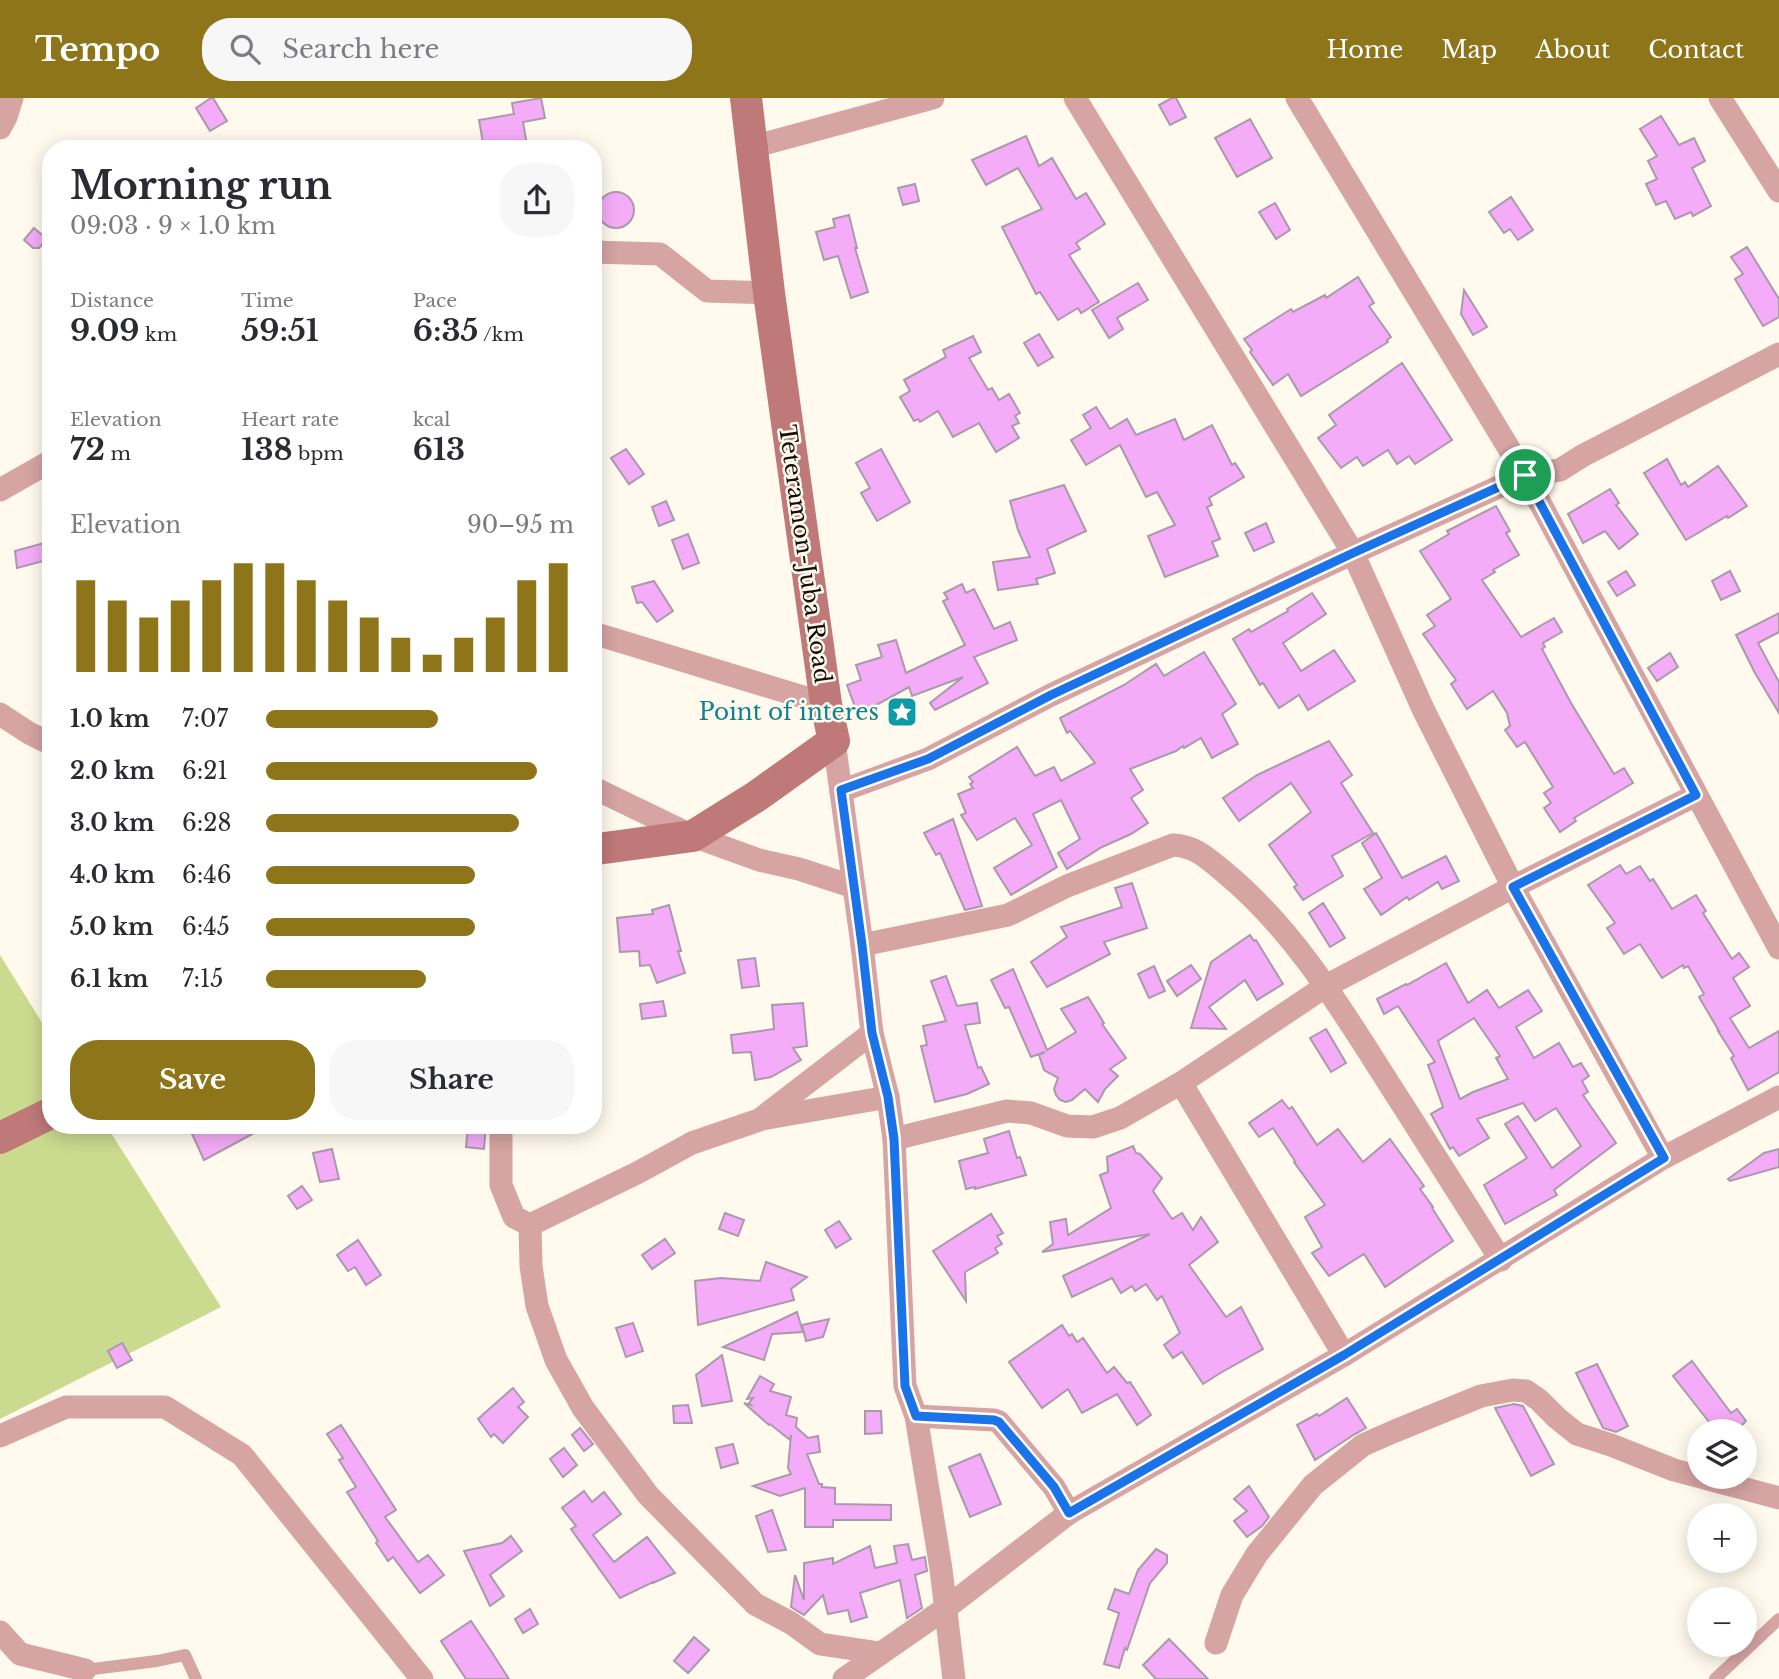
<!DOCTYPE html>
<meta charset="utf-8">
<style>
body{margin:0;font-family:"Libre Baskerville",serif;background:#f7f7f7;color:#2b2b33;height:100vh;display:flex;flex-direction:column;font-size:26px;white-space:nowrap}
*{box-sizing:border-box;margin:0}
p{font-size:23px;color:#7c7c81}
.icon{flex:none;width:38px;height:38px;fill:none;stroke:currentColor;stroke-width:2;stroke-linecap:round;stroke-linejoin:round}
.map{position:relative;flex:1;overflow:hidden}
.drawer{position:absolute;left:42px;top:42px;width:560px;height:994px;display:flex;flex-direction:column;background:#fff;border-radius:28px;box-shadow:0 4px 18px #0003}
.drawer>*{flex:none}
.tools{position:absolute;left:1687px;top:1321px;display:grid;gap:14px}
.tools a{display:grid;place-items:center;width:70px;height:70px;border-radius:50%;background:#fff;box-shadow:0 4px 18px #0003;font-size:35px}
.pin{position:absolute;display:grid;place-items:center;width:60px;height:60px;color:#fff;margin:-30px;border:4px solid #fff;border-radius:50%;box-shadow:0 2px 7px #0007}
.round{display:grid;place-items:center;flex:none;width:74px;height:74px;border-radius:28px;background:#f7f7f7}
.head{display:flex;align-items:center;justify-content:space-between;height:119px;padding:0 28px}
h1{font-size:38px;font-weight:800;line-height:52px}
.figures{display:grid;grid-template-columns:repeat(3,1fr);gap:10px;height:119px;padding:7px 28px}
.figures div{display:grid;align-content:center}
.figures b{font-size:30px;font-weight:800}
.figures small{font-size:19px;font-weight:400}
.figures p{font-size:19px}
.chart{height:196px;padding:14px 28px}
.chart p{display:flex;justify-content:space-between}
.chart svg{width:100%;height:126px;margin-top:7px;stroke:#8e7519;stroke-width:6}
.primary-button{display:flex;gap:14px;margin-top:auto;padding:14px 28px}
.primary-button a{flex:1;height:80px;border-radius:28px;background:#8e7519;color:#fff;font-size:28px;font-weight:800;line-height:80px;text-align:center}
.primary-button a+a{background:#f7f7f7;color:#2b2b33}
ul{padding:0 28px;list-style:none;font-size:23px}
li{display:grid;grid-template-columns:112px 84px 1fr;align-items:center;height:52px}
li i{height:18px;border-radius:9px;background:#8e7519}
header{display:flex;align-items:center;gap:42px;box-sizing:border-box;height:98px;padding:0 35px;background:#8e7519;color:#fff}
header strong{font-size:33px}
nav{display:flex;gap:38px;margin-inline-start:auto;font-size:24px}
.search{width:490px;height:63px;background:#f7f7f7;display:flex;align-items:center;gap:18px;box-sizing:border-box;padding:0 24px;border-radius:28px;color:#7c7c81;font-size:26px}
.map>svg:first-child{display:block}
.green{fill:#cada8f}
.building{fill:#f5acf8;stroke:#aa99ab;stroke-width:2;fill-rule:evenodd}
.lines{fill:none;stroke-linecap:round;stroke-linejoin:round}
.lane{stroke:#d5a4a3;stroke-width:12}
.street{stroke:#d5a4a3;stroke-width:23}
.secondary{stroke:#bf7979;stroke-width:32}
.route-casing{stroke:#fff;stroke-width:14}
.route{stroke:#1a73e8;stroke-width:9}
.labels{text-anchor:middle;stroke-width:5;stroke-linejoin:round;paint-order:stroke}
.street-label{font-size:23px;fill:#110f07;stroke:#fffaed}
.culture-label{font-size:23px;fill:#0d838f;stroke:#fffaed;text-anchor:end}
</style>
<header>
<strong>Tempo</strong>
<div class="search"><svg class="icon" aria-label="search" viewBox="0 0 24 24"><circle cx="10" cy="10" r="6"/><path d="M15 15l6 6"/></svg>Search here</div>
<nav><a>Home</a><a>Map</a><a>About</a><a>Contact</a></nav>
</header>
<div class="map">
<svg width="1779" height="1581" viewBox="0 0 1779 1581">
<rect width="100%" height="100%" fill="#fffaed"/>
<!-- green -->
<polygon class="green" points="0,857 51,939 51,1027 106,1027 221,1209 0,1321"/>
<!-- building -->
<g class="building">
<polygon points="211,0 213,0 227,23 210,33 196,10"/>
<polygon points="541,0 545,20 523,24 527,47 513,49 513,51 484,51 479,22 514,16 512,5"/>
<polygon points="1172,0 1176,0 1186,19 1170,27 1159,7"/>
<polygon points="1661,18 1679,47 1694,40 1705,63 1692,70 1711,108 1693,118 1691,114 1675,121 1666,103 1656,107 1646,86 1657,81 1648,63 1657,58 1640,31"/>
<polygon points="1250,21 1272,60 1237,79 1215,40"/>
<polygon points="1026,38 1039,68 1052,60 1076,101 1086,95 1105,126 1076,145 1080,151 1069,157 1099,204 1081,215 1078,210 1058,222 1040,194 1036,196 1002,129 1042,111 1018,70 986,87 972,62"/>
<polygon points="915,86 919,103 903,107 898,90"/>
<circle cx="616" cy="112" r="18"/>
<polygon points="1511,99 1533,132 1518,142 1510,131 1504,135 1489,114"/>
<polygon points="1275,105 1290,132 1276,141 1259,114"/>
<polygon points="849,117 857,150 855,150 868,194 851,200 838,158 824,162 816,134 835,129 833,121"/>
<polygon points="34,130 47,141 39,150 33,150 24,142"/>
<polygon points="1747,149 1779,201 1779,219 1763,228 1735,181 1743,176 1731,159"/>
<polygon points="1358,179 1374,205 1369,208 1391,239 1387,242 1388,244 1301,298 1288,276 1273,287 1250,254 1252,252 1244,241 1291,211 1293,214 1325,197 1326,200"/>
<polygon points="1138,185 1148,202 1117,220 1123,231 1109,240 1092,212"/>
<polygon points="1464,192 1487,229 1473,237 1461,216"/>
<polygon points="1039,236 1053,259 1038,268 1024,245"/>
<polygon points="973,238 981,254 969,260 988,292 992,290 999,302 1009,296 1020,315 1015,318 1019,325 1012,328 1019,340 996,354 979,325 953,339 938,313 920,324 918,321 914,323 900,299 910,293 904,282 946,259 943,252"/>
<polygon points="1402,265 1452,342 1415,366 1409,358 1397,366 1388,352 1363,368 1357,359 1341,370 1318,340 1336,327 1329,317"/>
<polygon points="1096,309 1110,331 1127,321 1136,337 1175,321 1184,342 1212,327 1232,367 1235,365 1244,379 1209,400 1212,407 1207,409 1220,441 1212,444 1218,458 1165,479 1148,438 1175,427 1157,394 1146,399 1120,347 1086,367 1071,342 1091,330 1083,317"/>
<polygon points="626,351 644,376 629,386 611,360"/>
<polygon points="881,351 910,404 877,423 861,395 870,390 856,365"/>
<polygon points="1667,361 1681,387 1685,384 1688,389 1718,368 1747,408 1728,420 1727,418 1686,442 1644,375"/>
<polygon points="1064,387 1086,433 1047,451 1055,475 1036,481 1038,486 998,492 993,464 1030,459 1018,432 1010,403"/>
<polygon points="1610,391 1619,405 1616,407 1638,436 1619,451 1605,433 1583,445 1568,416"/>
<polygon points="666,403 674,422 659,428 652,409"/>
<polygon points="1496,408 1510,433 1506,435 1519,457 1493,472 1495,474 1482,482 1521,539 1554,520 1562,534 1543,545 1545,549 1542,551 1571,605 1614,676 1624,670 1633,685 1574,720 1576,723 1560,734 1544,710 1551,705 1544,695 1553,689 1525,644 1517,649 1505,632 1510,628 1507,615 1493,593 1467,611 1451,586 1456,582 1423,536 1435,528 1427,517 1451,501 1420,453 1449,436 1447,433"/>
<polygon points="1266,425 1274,444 1254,453 1245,435"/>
<polygon points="688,436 699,465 683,471 672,442"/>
<polygon points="51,443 51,461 17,470 15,453"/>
<polygon points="1626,473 1635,487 1617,498 1608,484"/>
<polygon points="1730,473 1740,493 1721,502 1712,483"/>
<polygon points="654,483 673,513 657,524 642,504 637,505 632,489"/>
<polygon points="962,486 966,495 974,491 994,531 1010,524 1017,542 974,559 988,585 935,612 930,605 963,579 912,598 909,589 858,617 847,587 861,582 856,567 882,559 878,547 896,542 906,575 965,547 943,503 948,501 944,495"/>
<polygon points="1312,495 1326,516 1283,545 1301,573 1334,552 1355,583 1308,612 1299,597 1279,610 1263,585 1260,587 1233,541 1249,531 1251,534 1288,513 1287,511"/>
<polygon points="1779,515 1779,534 1758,545 1779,584 1779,615 1755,575 1736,537"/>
<polygon points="1204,554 1236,606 1222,616 1238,646 1212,660 1201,640 1184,650 1183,648 1176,653 1130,671 1143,692 1131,700 1148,725 1131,736 1102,749 1067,771 1058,755 1080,741 1061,702 1033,716 1057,769 1011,797 994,770 1032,747 1015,720 977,742 961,717 966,715 958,696 973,690 970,686 973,684 969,679 1017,649 1035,678 1054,669 1061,683 1095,665 1070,633 1067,635 1060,620 1124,587 1156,566 1164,578"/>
<polygon points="1670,555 1678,569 1657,583 1648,570"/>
<polygon points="1329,643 1352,677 1341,685 1373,735 1332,758 1343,778 1303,802 1294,789 1297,787 1269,747 1311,714 1291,685 1239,723 1223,700 1257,677"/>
<polygon points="953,721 982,808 965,812 940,755 936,757 924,735"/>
<polygon points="1376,735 1402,780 1446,758 1459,783 1442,791 1438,784 1409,802 1407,799 1381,817 1364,791 1382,780 1362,745"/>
<polygon points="1620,767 1626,776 1640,768 1650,783 1653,781 1672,811 1696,797 1706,813 1703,815 1732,861 1739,855 1749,869 1733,880 1750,908 1730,920 1749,950 1779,933 1779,974 1748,992 1731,960 1734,958 1718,933 1719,933 1699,899 1704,896 1688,868 1684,870 1683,867 1662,880 1640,846 1624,856 1607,830 1615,825 1588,787"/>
<polygon points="1132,785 1147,830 1104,844 1110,856 1047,889 1031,864 1067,839 1061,829 1122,809 1115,790"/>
<polygon points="1323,805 1345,840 1330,849 1309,815"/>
<polygon points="669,807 681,853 678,853 685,875 657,885 650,867 640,868 639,853 620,854 617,820 653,816 652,812"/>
<polygon points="1250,837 1254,843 1256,842 1283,886 1257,902 1245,882 1209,909 1226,931 1191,930 1211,864"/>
<polygon points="755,860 759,888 742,890 738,862"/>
<path d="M 1446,865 L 1468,905 L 1487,892 L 1499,910 L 1528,892 L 1542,913 L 1516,929 L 1534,960 L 1559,945 L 1573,969 L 1581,965 L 1589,978 L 1582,983 L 1588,994 L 1583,997 L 1616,1045 L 1554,1092 L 1557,1097 L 1505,1126 L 1484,1087 L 1527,1060 L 1505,1026 L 1518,1018 L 1552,1070 L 1581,1048 L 1556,1010 L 1535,1023 L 1523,1005 L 1477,1021 L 1489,1040 L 1459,1058 L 1453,1049 L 1450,1051 L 1431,1016 L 1443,1009 L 1428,967 L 1435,964 L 1398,908 L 1384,916 L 1377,901 L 1406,886 L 1407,887 ZM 1474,920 L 1500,958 L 1496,960 L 1508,981 L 1473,994 L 1460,1001 L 1438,943 Z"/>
<polygon points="1191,867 1201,881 1177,898 1167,883"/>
<polygon points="1154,868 1165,893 1149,900 1138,876"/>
<polygon points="1013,871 1047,952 1076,934 1061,911 1088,899 1104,925 1102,926 1126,960 1110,971 1118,978 1105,991 1098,1004 1085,991 1072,1002 1066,1004 1060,1002 1056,997 1054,991 1058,980 1044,972 1039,957 1045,954 1031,959 1009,909 1005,910 991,882"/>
<polygon points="946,878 957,908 977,905 980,925 965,927 978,970 981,969 989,986 967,996 935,1004 921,948 927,947 923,928 946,923 931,883"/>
<polygon points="663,903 666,918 642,921 640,906"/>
<polygon points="803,905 807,948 793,950 801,962 771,979 755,982 751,954 733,955 731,937 774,931 772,907"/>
<polygon points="1326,931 1346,965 1331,974 1310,940"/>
<polygon points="1282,1002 1289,1011 1292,1009 1317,1047 1338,1031 1363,1064 1390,1041 1424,1088 1420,1091 1433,1109 1432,1110 1453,1143 1385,1189 1364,1156 1329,1178 1312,1155 1322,1149 1305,1119 1325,1107 1294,1064 1295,1063 1273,1030 1259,1039 1249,1025"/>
<polygon points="188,1027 269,1027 204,1062"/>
<polygon points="468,1027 486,1027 484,1051 466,1049"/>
<polygon points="1009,1033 1017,1060 1020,1059 1026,1077 975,1091 975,1089 966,1091 959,1063 988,1055 984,1041"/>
<polygon points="1133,1048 1136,1055 1140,1056 1162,1080 1153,1093 1172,1121 1182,1115 1193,1132 1201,1119 1218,1144 1189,1167 1226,1219 1241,1209 1263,1251 1222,1274 1203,1286 1182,1254 1173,1260 1164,1247 1180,1235 1162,1198 1157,1202 1146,1186 1135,1193 1132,1188 1121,1195 1112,1180 1072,1199 1063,1178 1150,1136 1042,1154 1053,1146 1050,1124 1066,1121 1068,1137 1111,1110 1100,1077 1108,1074 1107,1059"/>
<polygon points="332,1051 339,1081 320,1084 313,1055"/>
<polygon points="1779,1051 1779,1069 1730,1083 1728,1081 1764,1055"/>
<polygon points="302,1088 312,1102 297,1111 288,1098"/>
<polygon points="725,1115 744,1122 738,1138 719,1131"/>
<polygon points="991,1116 1003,1135 997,1138 1002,1146 995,1150 998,1155 965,1174 966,1203 933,1153"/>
<polygon points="839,1123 851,1141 836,1150 825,1132"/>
<polygon points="665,1141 675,1155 652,1171 642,1157"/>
<polygon points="358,1142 381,1177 366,1187 355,1169 348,1173 337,1157"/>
<polygon points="766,1164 807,1179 791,1191 794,1202 698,1227 695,1183 721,1180 760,1183"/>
<polygon points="797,1214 803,1234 772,1236 764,1262 723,1249"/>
<polygon points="829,1221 823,1239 806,1243 802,1227"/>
<polygon points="633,1225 643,1253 626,1259 616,1230"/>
<polygon points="1062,1227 1069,1238 1072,1236 1077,1244 1083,1240 1107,1275 1114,1269 1127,1285 1130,1284 1151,1317 1137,1327 1117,1296 1082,1315 1068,1291 1042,1310 1009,1264"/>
<polygon points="122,1245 132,1262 117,1270 108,1253"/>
<polygon points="722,1257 732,1303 702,1308 696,1277"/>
<polygon points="1692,1263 1731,1315 1737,1311 1746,1323 1741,1328 1746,1334 1707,1334 1713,1329 1673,1278"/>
<polygon points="1597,1266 1628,1328 1616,1334 1603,1330 1576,1275"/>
<polygon points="760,1278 774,1286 770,1293 791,1299 786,1317 797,1320 796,1329 808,1340 818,1338 820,1354 807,1356 819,1386 822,1386 822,1389 835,1390 835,1406 891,1407 891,1422 833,1422 833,1429 805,1429 805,1390 780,1398 753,1388 791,1376 788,1370 791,1337 790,1342 770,1326 769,1327 744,1305 751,1307 749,1305 753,1300 747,1301"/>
<polygon points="513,1290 524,1304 518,1309 528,1319 503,1345 494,1336 491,1339 478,1321"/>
<polygon points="1347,1300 1366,1330 1355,1336 1315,1362 1297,1327 1317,1316 1319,1318"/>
<polygon points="1514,1306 1523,1308 1554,1366 1531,1378 1495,1310"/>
<polygon points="688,1307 692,1325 674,1325 673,1308"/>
<polygon points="865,1313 881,1313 882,1335 865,1336"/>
<polygon points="341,1327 396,1412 385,1419 418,1464 428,1457 444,1477 420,1495 393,1459 388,1463 376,1445 378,1443 347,1394 356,1389 339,1362 343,1360 327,1336"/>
<polygon points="580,1330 593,1346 584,1353 572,1337"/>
<polygon points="733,1346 738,1365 721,1370 716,1350"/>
<polygon points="564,1350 577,1367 563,1379 550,1361"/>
<polygon points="980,1356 1001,1406 970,1419 949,1369"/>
<polygon points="1249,1388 1269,1419 1262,1428 1247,1439 1234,1423 1247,1413 1234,1401"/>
<polygon points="584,1393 592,1404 604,1394 621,1416 593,1437 614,1464 647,1439 675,1475 653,1485 653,1484 620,1500 571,1431 576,1428 562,1410"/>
<polygon points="772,1412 786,1452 768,1454 756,1418"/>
<polygon points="511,1438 522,1453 490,1477 504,1498 490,1508 464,1453 502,1445"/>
<polygon points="908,1446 912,1462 925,1459 927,1473 915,1477 922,1510 907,1520 900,1482 860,1495 867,1519 851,1524 848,1512 828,1516 823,1497 804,1517 791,1509 795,1477 804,1502 804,1465 833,1460 833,1466 870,1448 875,1470 897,1465 894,1448"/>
<polygon points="1156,1451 1167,1457 1167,1465 1150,1485 1127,1552 1125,1550 1119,1570 1104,1566 1119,1515 1108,1511 1115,1491 1129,1496 1138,1472"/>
<polygon points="530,1511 538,1526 523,1535 515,1521"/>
<polygon points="471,1523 491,1553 509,1581 466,1581 441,1543"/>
<polygon points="694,1539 709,1552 688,1575 674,1563"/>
<polygon points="1169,1541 1208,1581 1156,1581 1143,1567"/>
</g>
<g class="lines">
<!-- lane -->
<g class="lane">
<polyline points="85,1572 157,1563 185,1557 196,1581"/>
<polyline points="1715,1581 1779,1521"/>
</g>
<!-- street -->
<g class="street">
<polyline points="1075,0 1353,455 1424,613 1513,789 1663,1060"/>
<polyline points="1297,0 1525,377 1779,850"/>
<polyline points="1720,0 1779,93"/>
<polyline points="0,30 6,19 12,0"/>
<polyline points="752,49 933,0"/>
<polyline points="593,154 660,156 707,193 769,195"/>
<polyline points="0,392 51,363"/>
<polyline points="593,535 826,606"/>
<polyline points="0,616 29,635 51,646"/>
<polyline points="834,643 862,847 872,935 888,999 894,1041 905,1288 916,1318 941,1471 954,1581"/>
<polyline points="593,691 598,692 693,738 759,762 799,771 854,789"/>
<polyline points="841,693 928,661 1051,597 1353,455 1525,377 1560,372 1582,358 1779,256"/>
<path d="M 862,847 L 1008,817 L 1067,788 L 1173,747 C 1195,748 1207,760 1223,773 C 1301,837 1350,926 1404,1009 C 1436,1060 1469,1111 1501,1162"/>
<polyline points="1181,985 1344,1257"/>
<polyline points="762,1021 888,999"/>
<polyline points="501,1027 501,1087 514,1119 530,1127 637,1075 692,1045 759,1022 872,935"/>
<polyline points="894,1041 1007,1013 1031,1015 1067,1028 1093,1029 1120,1020 1181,985 1326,888 1513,789 1696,697"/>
<polyline points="530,1127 531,1168 537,1208 556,1262 583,1310 648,1397 755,1506 791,1525 820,1546 880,1555"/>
<polyline points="916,1318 994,1322 999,1324 1054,1389 1069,1415"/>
<polyline points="0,1338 66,1309 165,1309 242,1357 422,1581"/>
<polyline points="0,1534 20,1556 85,1572"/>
<polyline points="1216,1545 1232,1497 1257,1456 1313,1387 1363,1347 1395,1333 1481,1298 1513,1292 1526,1293 1539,1302 1557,1320 1577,1336 1611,1347 1674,1372 1779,1400"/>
<polyline points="844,1581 946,1510 1069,1415 1344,1257 1663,1060 1779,999"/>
</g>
<!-- secondary -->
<g class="secondary">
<polyline points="593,753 597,751 693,738 757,698 834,643 826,606 769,195 746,0"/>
<polyline points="0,1040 51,1015"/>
</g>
</g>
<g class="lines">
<!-- route casing -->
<g class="route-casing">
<polygon id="route" points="1525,377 1696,697 1513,789 1664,1060 1344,1257 1069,1415 1054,1389 999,1324 994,1322 916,1318 905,1288 894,1041 888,999 872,935 862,847 841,692 928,661 1051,597 1353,455"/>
</g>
<!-- route -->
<use href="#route" class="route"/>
</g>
<!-- icons -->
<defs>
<g id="sight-square" transform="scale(1.575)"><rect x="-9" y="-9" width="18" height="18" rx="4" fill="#0f9aa8" stroke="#fffaed"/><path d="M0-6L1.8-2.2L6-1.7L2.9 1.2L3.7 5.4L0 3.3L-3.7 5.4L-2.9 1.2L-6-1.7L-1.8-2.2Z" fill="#fff"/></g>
</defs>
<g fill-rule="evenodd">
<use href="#sight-square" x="902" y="614"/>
</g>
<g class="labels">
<!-- street labels -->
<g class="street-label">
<text transform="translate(805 456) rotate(82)" y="8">Teteramon-Juba Road</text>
</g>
<!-- culture labels -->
<g class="culture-label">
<text x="879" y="622">Point of interes</text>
</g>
</g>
</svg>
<div class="tools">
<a><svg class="icon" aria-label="layers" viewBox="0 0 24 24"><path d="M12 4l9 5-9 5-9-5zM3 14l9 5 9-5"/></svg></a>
<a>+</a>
<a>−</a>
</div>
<div class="pin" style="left:1525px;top:377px;background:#1e9e55"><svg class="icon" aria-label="arrive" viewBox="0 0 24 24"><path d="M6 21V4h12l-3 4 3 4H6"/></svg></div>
<section class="drawer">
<div class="head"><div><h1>Morning run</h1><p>09:03 · 9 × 1.0 km</p></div><a class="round"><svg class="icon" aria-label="share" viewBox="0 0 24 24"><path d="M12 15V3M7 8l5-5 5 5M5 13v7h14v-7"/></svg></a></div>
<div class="figures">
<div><p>Distance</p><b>9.09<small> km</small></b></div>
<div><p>Time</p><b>59:51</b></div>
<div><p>Pace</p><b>6:35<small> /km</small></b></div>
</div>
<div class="figures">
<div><p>Elevation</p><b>72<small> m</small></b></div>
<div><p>Heart rate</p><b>138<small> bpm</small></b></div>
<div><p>kcal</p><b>613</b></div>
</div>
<div class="chart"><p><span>Elevation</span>90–95 m</p>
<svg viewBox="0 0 160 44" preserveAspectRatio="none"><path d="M5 44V12M15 44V19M25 44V25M35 44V19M45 44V12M55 44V6M65 44V6M75 44V12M85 44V19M95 44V25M105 44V32M115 44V38M125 44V32M135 44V25M145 44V12M155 44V6"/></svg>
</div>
<ul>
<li><b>1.0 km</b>7:07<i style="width:56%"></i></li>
<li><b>2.0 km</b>6:21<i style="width:88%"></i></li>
<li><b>3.0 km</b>6:28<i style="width:82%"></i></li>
<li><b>4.0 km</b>6:46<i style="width:68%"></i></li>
<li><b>5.0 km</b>6:45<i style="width:68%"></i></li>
<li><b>6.1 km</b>7:15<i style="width:52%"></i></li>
</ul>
<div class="primary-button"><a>Save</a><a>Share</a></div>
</section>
</div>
